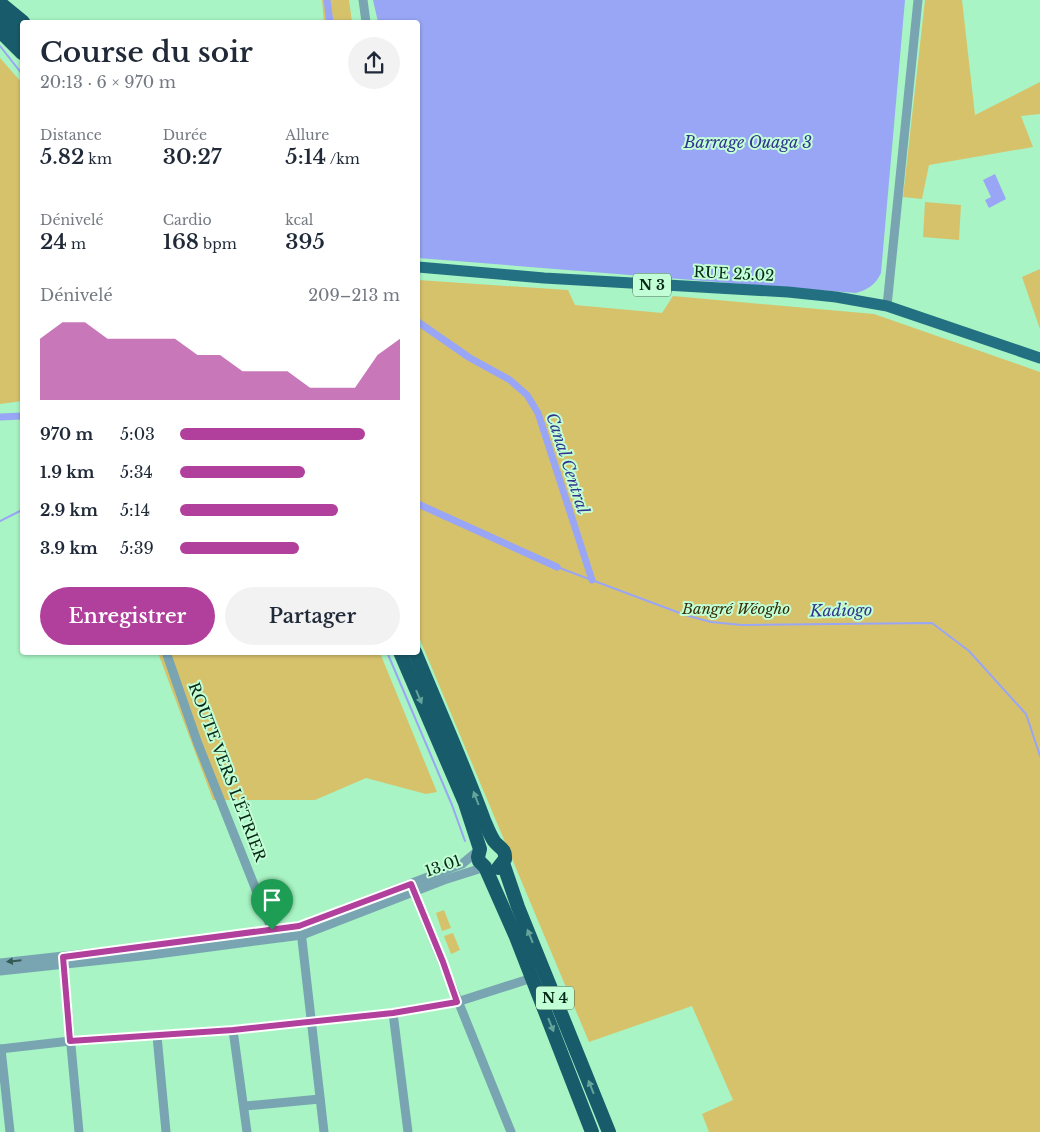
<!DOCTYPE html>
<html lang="fr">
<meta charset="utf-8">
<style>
body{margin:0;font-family:"Libre Baskerville",serif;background:#f2f2f3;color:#1f2937;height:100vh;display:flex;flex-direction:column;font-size:19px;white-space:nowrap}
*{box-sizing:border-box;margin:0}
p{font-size:16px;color:#747a83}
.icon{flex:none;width:28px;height:28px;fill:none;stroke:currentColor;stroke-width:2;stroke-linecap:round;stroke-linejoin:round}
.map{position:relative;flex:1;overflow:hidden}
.side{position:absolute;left:20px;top:20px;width:400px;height:635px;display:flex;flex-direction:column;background:#fff;border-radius:5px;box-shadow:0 1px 4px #0004}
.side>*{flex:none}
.pin{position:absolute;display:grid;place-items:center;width:42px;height:42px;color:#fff;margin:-51px -21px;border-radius:50% 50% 50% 0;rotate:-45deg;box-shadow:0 0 5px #0007}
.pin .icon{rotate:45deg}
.round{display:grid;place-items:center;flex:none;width:52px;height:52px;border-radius:26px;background:#f2f2f3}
.overview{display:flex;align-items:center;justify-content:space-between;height:85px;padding:0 20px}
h1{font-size:28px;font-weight:600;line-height:38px}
.metrics{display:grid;grid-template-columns:repeat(3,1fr);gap:8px;height:85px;padding:5px 20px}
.metrics div{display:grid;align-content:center}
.metrics b{font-size:21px;font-weight:600}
.metrics small{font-size:14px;font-weight:400}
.metrics p{font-size:14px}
.chart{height:140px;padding:10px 20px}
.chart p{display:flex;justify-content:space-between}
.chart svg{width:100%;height:90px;margin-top:5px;fill:#b1409c;opacity:.7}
.action{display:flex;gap:10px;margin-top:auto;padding:10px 20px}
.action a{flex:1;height:58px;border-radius:30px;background:#b1409c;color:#fff;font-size:20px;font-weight:600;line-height:58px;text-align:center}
.action a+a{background:#f2f2f3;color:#1f2937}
ul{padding:0 20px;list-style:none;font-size:16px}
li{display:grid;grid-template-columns:80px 60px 1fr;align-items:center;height:38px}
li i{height:12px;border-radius:6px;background:#b1409c}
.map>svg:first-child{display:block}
.green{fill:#d7c26c}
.water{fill:#99a6f5}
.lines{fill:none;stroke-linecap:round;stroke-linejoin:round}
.stream{stroke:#99a6f5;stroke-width:2}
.canal{stroke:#99a6f5;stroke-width:7}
.minor{stroke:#78a5b1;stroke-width:9}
.major{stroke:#237082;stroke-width:11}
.highway{stroke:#185b6a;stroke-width:14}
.oneway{fill:#64a49b}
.oneway2{fill:#345a54}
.route-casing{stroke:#fff;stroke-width:10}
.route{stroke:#b1409c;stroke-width:6}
.labels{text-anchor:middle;stroke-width:4;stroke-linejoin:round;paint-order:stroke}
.shield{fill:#c2fed6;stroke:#3f6850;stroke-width:1}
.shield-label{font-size:14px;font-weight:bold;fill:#072816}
.street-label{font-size:15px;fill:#072816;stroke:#c2fed6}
.park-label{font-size:15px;font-style:italic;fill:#382f06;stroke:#c2fed6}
.water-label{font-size:16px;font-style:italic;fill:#32358d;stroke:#c2fed6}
</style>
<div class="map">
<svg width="1040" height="1132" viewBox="0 0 1040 1132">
<rect width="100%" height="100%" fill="#a8f4c4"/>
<!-- green -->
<g class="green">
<polygon points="322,0 349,0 352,22 324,22"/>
<polygon points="925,0 962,0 975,115 1040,82 1040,114 1021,116 1033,147 929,165 922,199 903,197"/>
<polygon points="0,58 22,83 22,401 0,404"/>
<polygon points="925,202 961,205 959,240 923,237"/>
<polygon points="1040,269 1040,329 1022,277"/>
<polygon points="418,280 568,290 575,305 662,313 673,296 874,314 1040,372 1040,1132 709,1132 702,1114 733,1100 692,1006 589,1042 418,635"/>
<polygon points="158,653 380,653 437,792 426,794 366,778 315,800 213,800"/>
<polygon points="444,910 451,928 442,931 436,913"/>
<polygon points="453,933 460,950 451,954 444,936"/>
</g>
<!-- water -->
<g class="water">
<path d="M 373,0 L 905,0 L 881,273 C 875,285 869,289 856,293 L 418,258 L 418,22 L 378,22 Z"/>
<polygon points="995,174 1006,199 989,208 985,200 991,197 983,180"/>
</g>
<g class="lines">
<!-- stream -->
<g class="stream">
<polyline points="0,46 22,74"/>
<polyline points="0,521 22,510"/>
<polyline points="557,567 685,615 711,622 742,625 932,623 969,651 1026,714 1040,756"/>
<polyline points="387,652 452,805 465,841"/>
</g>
<!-- canal -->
<g class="canal">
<polyline points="327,0 330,22"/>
<polyline points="418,322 470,358 510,380 527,395 538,413 592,580"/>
<polyline points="0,417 22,416"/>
<polyline points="418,504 557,567"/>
</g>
<!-- minor -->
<g class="minor">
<polyline points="363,0 366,22"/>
<polyline points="887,306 918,0"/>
<polyline points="166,652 198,744 272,930"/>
<polyline points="412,887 511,1132"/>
<polyline points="301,931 324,1132"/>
<polyline points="63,959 79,1132"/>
<polyline points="0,963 181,943 299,926 462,864 480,849"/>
<polyline points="0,971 150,955 302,935 444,880 485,867"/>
<polyline points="393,1013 408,1132"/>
<polyline points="233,1030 247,1132"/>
<polyline points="157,1036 166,1132"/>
<polyline points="0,1049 70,1041 233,1030 393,1013 457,1002 532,978"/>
<polyline points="1,1049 10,1132"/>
<polyline points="245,1106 320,1099"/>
</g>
<!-- major -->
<polyline class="major" points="418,267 544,278 788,292 836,297 887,306 1040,358"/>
<!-- highway -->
<g class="highway">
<polyline points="0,3 23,22"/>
<polyline points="0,16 22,38"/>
<polyline points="0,31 22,53"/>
<polyline points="400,652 465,803 480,849 478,857 479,861 485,867 516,937 592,1132"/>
<path d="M 415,652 C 438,708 463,763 484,820 C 487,827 490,835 494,841 C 499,848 506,848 505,859 L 498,868"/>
<polyline points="503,863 518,907 609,1132"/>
</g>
</g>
<!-- one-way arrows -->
<defs><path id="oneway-solid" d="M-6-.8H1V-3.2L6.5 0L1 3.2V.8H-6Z" transform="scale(1.25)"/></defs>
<g class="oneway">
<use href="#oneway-solid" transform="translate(419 697) rotate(67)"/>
<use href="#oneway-solid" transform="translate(476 798) rotate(-111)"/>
<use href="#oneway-solid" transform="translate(530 936) rotate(-112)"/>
<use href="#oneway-solid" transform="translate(551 1025) rotate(68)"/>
<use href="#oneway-solid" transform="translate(591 1087) rotate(-112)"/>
</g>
<use class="oneway2" href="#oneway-solid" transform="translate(14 961) rotate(174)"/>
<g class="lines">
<!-- route casing -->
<g class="route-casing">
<polygon id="route" points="411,884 443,962 457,1002 393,1013 233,1030 70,1041 63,957 299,926"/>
</g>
<!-- route -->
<use href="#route" class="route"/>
</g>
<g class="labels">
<!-- shield labels -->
<g class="shield">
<rect x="633" y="273.5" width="38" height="23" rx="4"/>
<rect x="536" y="986.5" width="38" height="23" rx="4"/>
</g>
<g class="shield-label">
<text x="652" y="290">N 3</text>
<text x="555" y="1003">N 4</text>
</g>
<!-- street labels -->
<g class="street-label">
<text transform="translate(734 274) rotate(3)" y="5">RUE 25.02</text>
<text transform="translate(227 772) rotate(69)" y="5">ROUTE VERS L'ÉTRIER</text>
<text transform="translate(443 866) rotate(-19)" y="5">13.01</text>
</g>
<!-- park labels -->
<g class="park-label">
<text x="736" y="614">Bangré Wéogho</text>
</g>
<!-- water labels -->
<g class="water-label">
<text x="748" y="148">Barrage Ouaga 3</text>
<text transform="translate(568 463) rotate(72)" y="6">Canal Central</text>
<text transform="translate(841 610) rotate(-1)" y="6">Kadiogo</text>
</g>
</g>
</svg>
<div class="pin" style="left:272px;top:930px;background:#1e9e55"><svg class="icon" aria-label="arrive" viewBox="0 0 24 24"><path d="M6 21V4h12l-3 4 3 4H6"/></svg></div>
<section class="side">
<div class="overview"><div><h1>Course du soir</h1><p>20:13 · 6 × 970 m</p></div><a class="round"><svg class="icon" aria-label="share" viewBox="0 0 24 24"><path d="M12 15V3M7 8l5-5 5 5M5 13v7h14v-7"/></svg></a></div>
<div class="metrics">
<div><p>Distance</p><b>5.82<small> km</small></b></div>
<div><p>Durée</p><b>30:27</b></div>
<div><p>Allure</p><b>5:14<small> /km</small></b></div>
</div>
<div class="metrics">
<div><p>Dénivelé</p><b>24<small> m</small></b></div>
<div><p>Cardio</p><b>168<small> bpm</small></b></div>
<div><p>kcal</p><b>395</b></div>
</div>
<div class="chart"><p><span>Dénivelé</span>209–213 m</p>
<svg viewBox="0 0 160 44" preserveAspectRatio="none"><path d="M0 44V14L10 6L20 6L30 14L40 14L50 14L60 14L70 22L80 22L90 30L100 30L110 30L120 38L130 38L140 38L150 22L160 14V44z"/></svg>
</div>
<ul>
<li><b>970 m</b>5:03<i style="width:84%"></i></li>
<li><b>1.9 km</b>5:34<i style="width:57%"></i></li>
<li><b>2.9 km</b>5:14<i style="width:72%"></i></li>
<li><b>3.9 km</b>5:39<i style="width:54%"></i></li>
</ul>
<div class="action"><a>Enregistrer</a><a>Partager</a></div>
</section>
</div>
